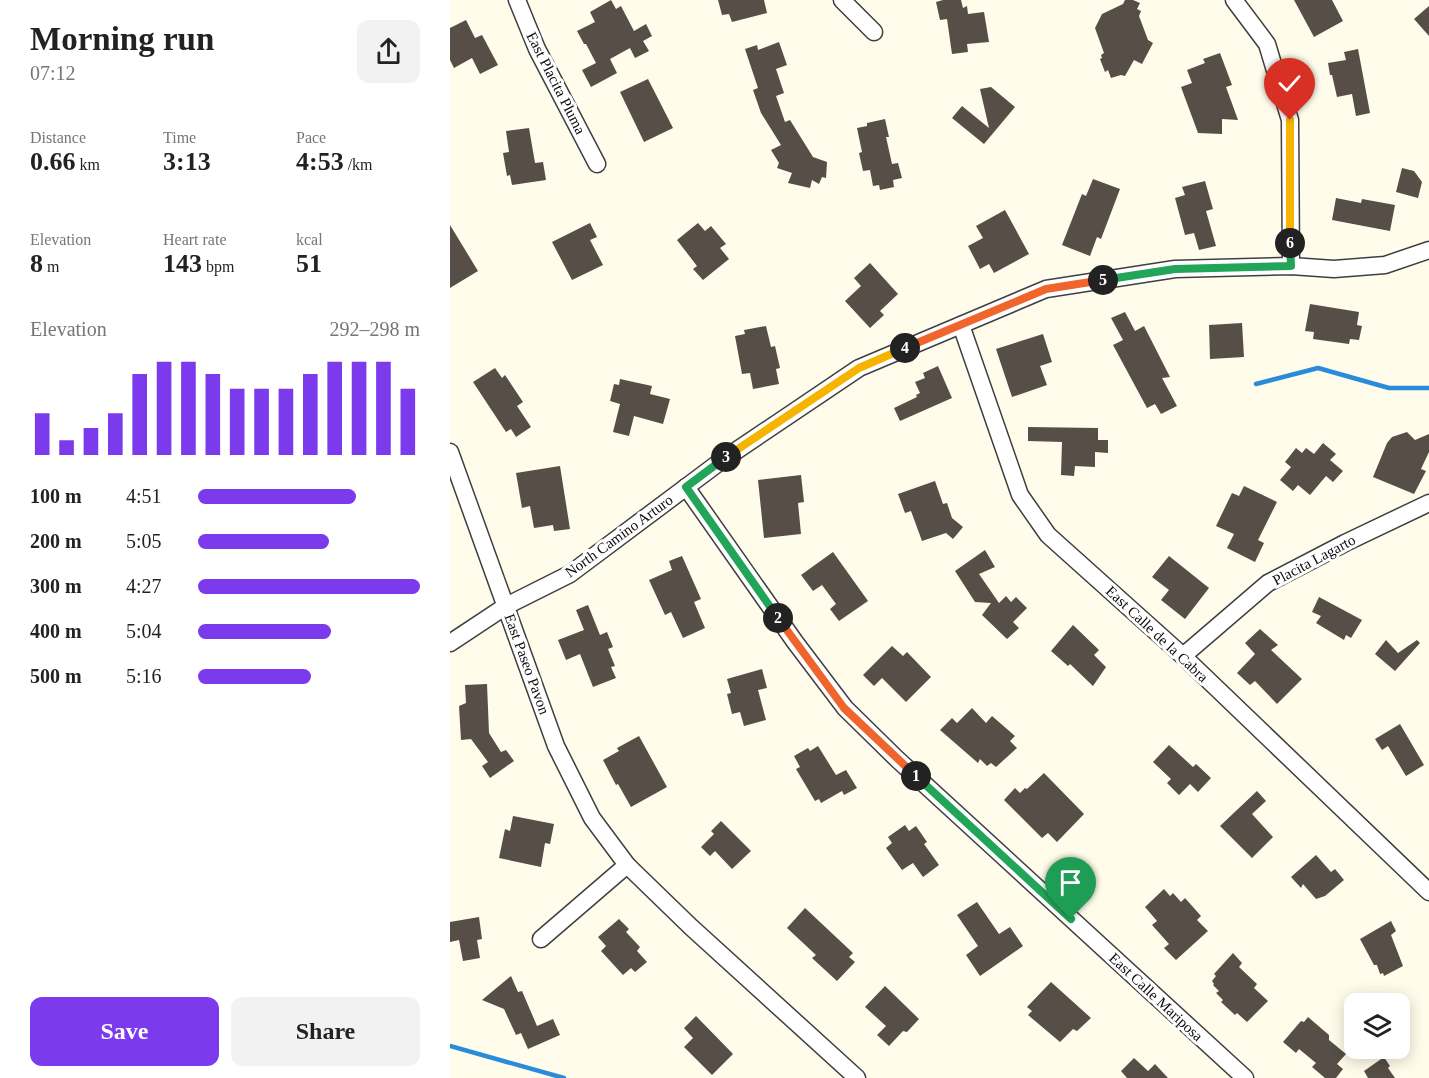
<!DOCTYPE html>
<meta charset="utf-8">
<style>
body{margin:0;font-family:Georgia,serif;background:#f2f2f2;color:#222;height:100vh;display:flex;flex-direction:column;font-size:22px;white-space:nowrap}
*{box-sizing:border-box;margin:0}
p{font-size:20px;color:#767676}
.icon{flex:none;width:33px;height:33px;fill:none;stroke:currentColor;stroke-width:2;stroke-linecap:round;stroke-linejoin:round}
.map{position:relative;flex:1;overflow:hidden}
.side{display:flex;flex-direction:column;background:#fff;width:450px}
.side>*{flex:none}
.tools{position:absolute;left:894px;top:993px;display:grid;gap:12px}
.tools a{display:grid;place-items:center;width:66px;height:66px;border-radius:12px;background:#fff;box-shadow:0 3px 15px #0003;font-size:30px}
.pin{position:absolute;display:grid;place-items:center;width:51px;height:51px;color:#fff;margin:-62px -26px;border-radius:50% 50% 50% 0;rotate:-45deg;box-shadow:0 0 6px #0007}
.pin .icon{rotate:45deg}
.km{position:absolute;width:30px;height:30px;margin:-15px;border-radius:50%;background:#222;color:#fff;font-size:16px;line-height:30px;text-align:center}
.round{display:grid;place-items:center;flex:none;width:63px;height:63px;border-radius:12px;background:#f2f2f2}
.overview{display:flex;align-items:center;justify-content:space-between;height:102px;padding:0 30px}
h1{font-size:33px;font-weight:700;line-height:45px}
.stats{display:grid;grid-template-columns:repeat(3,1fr);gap:9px;height:102px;padding:6px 30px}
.stats div{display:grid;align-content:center}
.stats b{font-size:26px;font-weight:700}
.stats small{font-size:16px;font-weight:400}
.stats p{font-size:16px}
.chart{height:168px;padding:12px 30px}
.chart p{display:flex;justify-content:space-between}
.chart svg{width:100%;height:108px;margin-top:6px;stroke:#7c3aed;stroke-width:6}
.cta{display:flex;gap:12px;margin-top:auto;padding:12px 30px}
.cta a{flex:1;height:69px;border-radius:12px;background:#7c3aed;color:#fff;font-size:24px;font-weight:700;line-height:69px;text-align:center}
.cta a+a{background:#f2f2f2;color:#222}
ul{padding:0 30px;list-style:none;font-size:20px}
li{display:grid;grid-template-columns:96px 72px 1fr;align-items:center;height:45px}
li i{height:15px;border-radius:8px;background:#7c3aed}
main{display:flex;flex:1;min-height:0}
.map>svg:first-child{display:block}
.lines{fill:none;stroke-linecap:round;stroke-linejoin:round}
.stream{stroke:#2a8bda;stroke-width:4.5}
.building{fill:#564e47}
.street-casing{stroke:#3f3f3f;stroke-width:19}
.street{stroke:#fff;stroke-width:16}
.split-1-casing{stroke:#fff;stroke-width:12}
.split-2-casing{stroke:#fff;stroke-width:12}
.split-3-casing{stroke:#fff;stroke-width:12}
.split-4-casing{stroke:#fff;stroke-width:12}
.split-5-casing{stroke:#fff;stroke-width:12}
.split-6-casing{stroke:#fff;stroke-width:12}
.split-7-casing{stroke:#fff;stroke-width:12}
.split-1{stroke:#22a559;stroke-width:8}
.split-2{stroke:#f0652b;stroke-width:8}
.split-3{stroke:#22a559;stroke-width:8}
.split-4{stroke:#f5b400;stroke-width:8}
.split-5{stroke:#f0652b;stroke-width:8}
.split-6{stroke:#22a559;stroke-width:8}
.split-7{stroke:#f5b400;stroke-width:8}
.labels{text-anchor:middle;stroke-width:6;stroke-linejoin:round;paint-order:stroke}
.street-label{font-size:15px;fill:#0c0c0c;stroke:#fff}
</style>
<main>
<section class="side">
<div class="overview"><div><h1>Morning run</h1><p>07:12</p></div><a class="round"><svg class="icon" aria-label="share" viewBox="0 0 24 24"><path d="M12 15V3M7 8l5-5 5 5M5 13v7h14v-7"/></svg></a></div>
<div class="stats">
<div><p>Distance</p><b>0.66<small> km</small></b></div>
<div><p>Time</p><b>3:13</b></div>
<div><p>Pace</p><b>4:53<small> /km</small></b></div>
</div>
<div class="stats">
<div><p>Elevation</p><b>8<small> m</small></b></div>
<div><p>Heart rate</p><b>143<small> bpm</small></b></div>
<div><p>kcal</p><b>51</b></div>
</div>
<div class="chart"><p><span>Elevation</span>292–298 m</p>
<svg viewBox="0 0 160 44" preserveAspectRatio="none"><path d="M5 44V27M15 44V38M25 44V33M35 44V27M45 44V11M55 44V6M65 44V6M75 44V11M85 44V17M95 44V17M105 44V17M115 44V11M125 44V6M135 44V6M145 44V6M155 44V17"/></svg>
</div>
<ul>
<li><b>100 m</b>4:51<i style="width:71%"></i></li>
<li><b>200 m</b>5:05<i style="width:59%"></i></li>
<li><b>300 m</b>4:27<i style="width:100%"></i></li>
<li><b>400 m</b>5:04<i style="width:60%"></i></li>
<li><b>500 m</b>5:16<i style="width:51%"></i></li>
</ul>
<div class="cta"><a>Save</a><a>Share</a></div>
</section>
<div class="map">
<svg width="979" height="1078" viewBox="0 0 979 1078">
<rect width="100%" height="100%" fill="#fffceb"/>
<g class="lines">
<!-- stream -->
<g class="stream">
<polyline points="806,384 868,368 939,388 979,388"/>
<polyline points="0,1046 114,1078"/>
</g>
</g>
<!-- building -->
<g class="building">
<polygon points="161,0 166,9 171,6 184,31 196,24 202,36 193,41 199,51 185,58 180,48 160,59 167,73 141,87 132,70 146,63 136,44 134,44 127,31 145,22 140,12"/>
<polygon points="268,0 314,0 317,13 282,22 279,14 272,15"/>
<polygon points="493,0 511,0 513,8 517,6 518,14 534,12 539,42 517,44 518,52 502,54 497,19 490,20 486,2"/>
<polygon points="675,0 683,0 690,3 687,9 691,11 689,16 698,40 703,43 692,64 684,60 675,76 671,75 661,78 658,70 655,72 650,59 652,58 651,55 654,53 645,28 652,14 673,4"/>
<polygon points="844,0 882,0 893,21 864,37"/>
<polygon points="979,6 979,36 964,19"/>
<polygon points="16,20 25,38 32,35 48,65 30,74 22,58 4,68 0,60 0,28"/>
<polygon points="329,42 337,65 326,69 334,93 326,96 335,122 340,120 363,157 377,162 376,178 372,177 369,184 362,180 360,188 338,183 342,173 327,168 329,163 321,150 331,145 311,113 303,90 308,88 295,49 307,45 308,50"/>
<polygon points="908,49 920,113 906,116 902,94 887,97 882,75 880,75 878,63 896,60 894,52"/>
<polygon points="770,53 782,85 776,87 788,120 772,119 772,134 748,133 731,87 742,83 737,70 755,63 753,59"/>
<polygon points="198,79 223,128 194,142 170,92"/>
<polygon points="541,87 565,107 534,144 502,118 512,106 539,128 530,89"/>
<polygon points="435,119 439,137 436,137 442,164 448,163 452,178 443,180 444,187 430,190 429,185 423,186 420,170 413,171 409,153 412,152 407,128 417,126 417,123"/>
<polygon points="79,128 85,163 93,162 96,180 62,185 60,175 57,176 53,153 59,152 56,131"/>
<polygon points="952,168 964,171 972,182 968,198 946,192"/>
<polygon points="643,179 670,189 651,239 647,237 640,256 612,245 632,194 636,196"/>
<polygon points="755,181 763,209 756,211 766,246 749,250 744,233 735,235 725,198 735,195 732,187"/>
<polygon points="886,198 911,203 912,199 945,205 940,231 882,220"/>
<polygon points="555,210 579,254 544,273 539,264 530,269 518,246 533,238 526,226"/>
<polygon points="140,223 147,237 140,240 153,265 122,280 102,242"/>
<polygon points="248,223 255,231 261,226 276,244 270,248 279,259 253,280 243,269 247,266 227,240"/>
<polygon points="0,225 28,271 0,288"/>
<polygon points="420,263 448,294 430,311 434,315 420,328 395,301 411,286 404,278"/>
<polygon points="860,304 909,312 907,325 912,326 909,340 900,339 899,344 863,339 864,332 855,331"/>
<polygon points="675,312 685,331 694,326 720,377 712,378 727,406 711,414 705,404 697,408 663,345 673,340 661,318"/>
<polygon points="792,323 794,357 760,359 759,325"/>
<polygon points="316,326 321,347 325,346 330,368 326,369 329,384 303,389 300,373 292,374 285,336 295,334 294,330"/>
<polygon points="593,334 602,362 590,366 597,385 562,397 546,349"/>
<polygon points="488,366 502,398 450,421 444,408 467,397 466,395 470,393 465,382 475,378 473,373"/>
<polygon points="45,368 52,378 55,375 73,402 67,406 81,427 66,437 61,429 56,432 23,382"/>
<polygon points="170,379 202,386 200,394 220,399 213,424 184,416 179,436 163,432 170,404 160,401 164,384 169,385"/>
<polygon points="578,427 648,428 648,440 658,440 658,453 645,452 645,467 625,466 624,476 611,475 612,442 578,441"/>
<polygon points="957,432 965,440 979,434 979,452 971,469 976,471 964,494 923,477 937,443 942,437"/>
<polygon points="873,443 886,454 880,460 893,471 883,482 876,476 860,495 848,485 843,491 830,480 841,467 835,462 846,448 852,453 856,448 864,454"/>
<polygon points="110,466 120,529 104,531 103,525 84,528 80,506 72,508 66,473"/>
<polygon points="351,475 354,502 348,503 351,534 314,538 308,480"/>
<polygon points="485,481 493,504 497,503 502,518 513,527 503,539 496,533 472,541 461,511 455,513 448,494"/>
<polygon points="794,486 827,502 808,540 814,543 805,562 777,548 784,534 766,526 782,493 789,496"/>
<polygon points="535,550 545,567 529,574 549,603 556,596 561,602 566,597 577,608 563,622 569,628 557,639 532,615 541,603 525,602 505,571"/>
<polygon points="383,552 418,601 389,621 380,609 386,604 372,585 363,591 351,575"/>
<polygon points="232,556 251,599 244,602 255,628 233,638 221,612 215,615 199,580 222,570 219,561"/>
<polygon points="719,556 759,588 735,619 711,600 719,590 702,577"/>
<polygon points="869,597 912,620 901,638 896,635 894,640 866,623 871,616 862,612"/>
<polygon points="138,605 150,635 157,632 163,647 158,649 165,666 161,667 166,678 143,687 130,654 116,660 108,640 134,630 126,610"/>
<polygon points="623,625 649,650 644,655 656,667 643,686 620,664 618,666 601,651"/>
<polygon points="810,629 828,645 821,650 852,679 827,704 805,681 800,685 787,673 805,654 795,643"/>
<polygon points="936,640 948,653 967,640 970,643 945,671 925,654"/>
<polygon points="442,646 453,656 457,652 481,677 456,702 432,678 424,686 413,675"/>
<polygon points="312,669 317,688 308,690 316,720 294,726 290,712 282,714 277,694 281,693 277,679"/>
<polygon points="37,684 39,733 51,752 56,750 64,761 40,778 32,766 38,762 21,739 11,740 9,706 16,703 15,685"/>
<polygon points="522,708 536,723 542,716 565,736 560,741 567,748 546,767 541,763 537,766 530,759 528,763 490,730 502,718 507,723"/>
<polygon points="950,724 974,765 956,776 938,746 932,750 925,739"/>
<polygon points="189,736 217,787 181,807 168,784 166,785 153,760 169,751 167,748"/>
<polygon points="719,745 743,767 746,764 761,778 748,792 740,784 729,795 717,783 721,779 703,762"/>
<polygon points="368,746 386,775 396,770 407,788 394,795 392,791 371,803 369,799 365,801 346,769 350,767 344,756 358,748 360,751"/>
<polygon points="594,773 634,814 607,842 598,833 592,838 554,800 565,788 570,793 575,788 577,789"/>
<polygon points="807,791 816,801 802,814 823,837 802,858 770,826"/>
<polygon points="63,816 104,824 100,844 95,843 91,867 49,858 55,829 60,831"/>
<polygon points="271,821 301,851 282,869 265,851 260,856 251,847 264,834 261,831"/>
<polygon points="455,825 459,831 466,826 477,842 474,844 489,865 473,877 463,863 452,870 436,848 442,843 438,837"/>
<polygon points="866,855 881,872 885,869 894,880 875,896 866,899 853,884 851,888 841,877"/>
<polygon points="714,889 720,896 723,893 731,902 735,898 751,916 747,920 758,931 726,960 714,948 719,944 702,925 707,921 695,907"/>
<polygon points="527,902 549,934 560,927 573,946 530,976 516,955 528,946 507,915"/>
<polygon points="355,908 403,953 399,957 405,962 387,981 362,958 366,955 337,928"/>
<polygon points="29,917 32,939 27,940 30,958 13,961 9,940 0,942 0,922"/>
<polygon points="169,919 179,929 176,932 190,947 187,951 197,962 185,972 181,968 173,975 151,951 156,946 148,937"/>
<polygon points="941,921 946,931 941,935 953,966 934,976 933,973 930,974 927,965 924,965 910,939"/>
<polygon points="783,953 792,963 789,967 807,984 804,988 818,1001 797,1022 787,1013 785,1015 771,1002 773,1000 766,993 769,991 763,985 764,984 762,981 766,976 764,974"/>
<polygon points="61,976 68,992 72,991 87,1026 103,1019 110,1035 78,1049 71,1033 66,1035 54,1009 32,1000"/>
<polygon points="601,982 641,1018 627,1031 623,1029 610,1042 578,1015 582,1011 577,1007"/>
<polygon points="435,986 469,1019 457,1032 453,1031 439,1046 427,1035 436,1026 415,1007"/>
<polygon points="246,1016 283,1054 262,1075 234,1047 243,1038 234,1028"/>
<polygon points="858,1017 879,1035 879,1040 896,1054 887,1064 893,1069 886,1078 875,1078 862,1067 866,1063 849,1049 846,1053 833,1042 851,1021 854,1022"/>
<polygon points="934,1057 940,1066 938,1068 945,1078 918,1078 914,1071"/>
<polygon points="684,1058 698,1071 705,1064 718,1078 677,1078 671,1071"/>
</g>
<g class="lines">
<!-- street casing -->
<g class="street-casing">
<g id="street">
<polyline points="67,0 87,49 147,164"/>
<polyline points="392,0 424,32"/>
<polyline points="784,0 817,44 840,120 841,266"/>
<polyline points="511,325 570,495 598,535 733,656 979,892"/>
<polyline points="0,452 106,746 142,818 177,865 241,927 407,1078"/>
<polyline points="236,487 345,642 395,708 447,759 795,1078"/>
<polyline points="0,643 56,606 120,574 271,461 409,368 596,289 725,269 841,266 884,269 935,265 979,250"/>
<polyline points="733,656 818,583 895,543 979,503"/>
<polyline points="91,939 177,865"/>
</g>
</g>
<!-- street -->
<use href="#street" class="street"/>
</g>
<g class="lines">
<!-- split-1 casing -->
<g class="split-1-casing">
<polyline id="split-1" points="466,776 621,919"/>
</g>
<!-- split-2 casing -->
<g class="split-2-casing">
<polyline id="split-2" points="328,618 394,708 466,776"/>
</g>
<!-- split-3 casing -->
<g class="split-3-casing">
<polyline id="split-3" points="276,457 236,487 328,618"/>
</g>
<!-- split-4 casing -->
<g class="split-4-casing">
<polyline id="split-4" points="276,457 409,368 455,348"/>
</g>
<!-- split-5 casing -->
<g class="split-5-casing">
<polyline id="split-5" points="455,348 596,289 653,280"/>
</g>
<!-- split-6 casing -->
<g class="split-6-casing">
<polyline id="split-6" points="653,280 725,269 841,266 840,243"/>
</g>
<!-- split-7 casing -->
<g class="split-7-casing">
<polyline id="split-7" points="840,120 840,243"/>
</g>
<!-- split-1 -->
<use href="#split-1" class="split-1"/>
<!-- split-2 -->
<use href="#split-2" class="split-2"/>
<!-- split-3 -->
<use href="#split-3" class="split-3"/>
<!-- split-4 -->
<use href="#split-4" class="split-4"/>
<!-- split-5 -->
<use href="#split-5" class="split-5"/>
<!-- split-6 -->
<use href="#split-6" class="split-6"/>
<!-- split-7 -->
<use href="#split-7" class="split-7"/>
</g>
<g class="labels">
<!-- street labels -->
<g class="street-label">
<text transform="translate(106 83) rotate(63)" y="5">East Placita Pluma</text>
<text transform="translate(169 536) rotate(-36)" y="5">North Camino Arturo</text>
<text transform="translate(864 560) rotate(-28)" y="5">Placita Lagarto</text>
<text transform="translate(707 634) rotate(43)" y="5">East Calle de la Cabra</text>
<text transform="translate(77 664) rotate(70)" y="5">East Paseo Pavon</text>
<text transform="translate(706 997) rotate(43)" y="5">East Calle Mariposa</text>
</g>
</g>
</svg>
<div class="tools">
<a><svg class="icon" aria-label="layers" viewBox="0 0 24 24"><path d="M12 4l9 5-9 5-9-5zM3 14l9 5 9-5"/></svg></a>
</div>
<div class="pin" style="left:621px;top:919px;background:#1e9e55"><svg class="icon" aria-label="arrive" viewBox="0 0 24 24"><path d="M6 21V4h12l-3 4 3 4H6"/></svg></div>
<div class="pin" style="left:840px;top:120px;background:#d93025"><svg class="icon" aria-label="check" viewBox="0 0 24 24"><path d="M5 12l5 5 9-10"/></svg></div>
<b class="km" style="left:466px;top:776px">1</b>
<b class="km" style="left:328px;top:618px">2</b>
<b class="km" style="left:276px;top:457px">3</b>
<b class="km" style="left:455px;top:348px">4</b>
<b class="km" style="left:653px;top:280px">5</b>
<b class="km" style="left:840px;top:243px">6</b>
</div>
</main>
